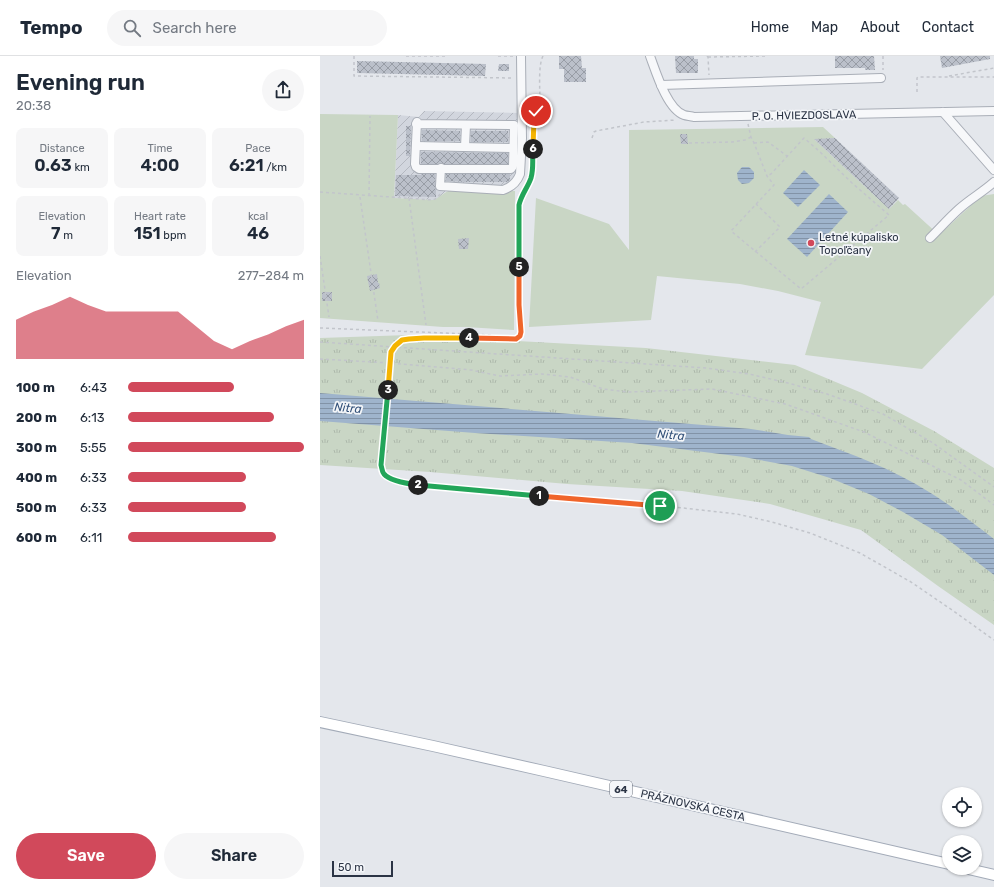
<!DOCTYPE html>
<meta charset="utf-8">
<style>
body{margin:0;font-family:Rubik,sans-serif;background:#f6f6f7;color:#1f2937;height:100vh;display:flex;flex-direction:column;font-size:15px;white-space:nowrap}
*{box-sizing:border-box;margin:0}
p{font-size:13px;color:#747a83}
.icon{flex:none;width:22px;height:22px;fill:none;stroke:currentColor;stroke-width:2;stroke-linecap:round;stroke-linejoin:round}
.map{position:relative;flex:1;overflow:hidden}
.drawer{display:flex;flex-direction:column;background:#fff;width:320px}
.drawer>*{flex:none}
.controls{position:absolute;left:622px;top:731px;display:grid;gap:8px}
.controls a{display:grid;place-items:center;width:40px;height:40px;border-radius:50%;background:#fff;box-shadow:0 1px 3px #0004;font-size:20px}
.scale{position:absolute;left:12px;bottom:10px;width:61px;box-sizing:border-box;padding-left:4px;border:2px solid #2b3445;border-top:0;font-size:11px;line-height:14px;white-space:nowrap;color:#2b3445;-webkit-text-stroke:3px #f4f6f9;paint-order:stroke}
.pin{position:absolute;display:grid;place-items:center;width:34px;height:34px;color:#fff;margin:-17px;border:2px solid #fff;border-radius:50%;box-shadow:0 1px 4px #0007}
.km{position:absolute;width:20px;height:20px;margin:-10px;border-radius:50%;background:#222;color:#fff;font-size:11px;line-height:20px;text-align:center}
.round{display:grid;place-items:center;flex:none;width:42px;height:42px;border-radius:21px;background:#f6f6f7}
.overview{display:flex;align-items:center;justify-content:space-between;height:68px;padding:0 16px}
h1{font-size:22px;font-weight:600;line-height:30px}
.stats{display:grid;grid-template-columns:repeat(3,1fr);gap:6px;height:68px;padding:4px 16px}
.stats div{display:grid;align-content:center;border-radius:8px;background:#f6f6f7;text-align:center}
.stats b{font-size:17px;font-weight:600}
.stats small{font-size:11px;font-weight:400}
.stats p{font-size:11px}
.chart{height:112px;padding:8px 16px}
.chart p{display:flex;justify-content:space-between}
.chart svg{width:100%;height:72px;margin-top:4px;fill:#d1495b;opacity:.7}
.cta{display:flex;gap:8px;margin-top:auto;padding:8px 16px}
.cta a{flex:1;height:46px;border-radius:24px;background:#d1495b;color:#fff;font-size:16px;font-weight:600;line-height:46px;text-align:center}
.cta a+a{background:#f6f6f7;color:#1f2937}
ul{padding:0 16px;list-style:none;font-size:13px}
li{display:grid;grid-template-columns:64px 48px 1fr;align-items:center;height:30px}
li i{height:10px;border-radius:5px;background:#d1495b}
header{display:flex;align-items:center;gap:24px;box-sizing:border-box;height:56px;padding:0 20px;background:#fff;border-bottom:1px solid #e0e1e3}
header strong{font-size:19px}
nav{display:flex;gap:22px;margin-inline-start:auto;font-size:14px}
.search{width:280px;height:36px;background:#f6f6f7;display:flex;align-items:center;gap:10px;box-sizing:border-box;padding:0 14px;border-radius:22px;color:#747a83;font-size:15px}
main{display:flex;flex:1;min-height:0}
.map>svg:first-child{display:block}
.industrial{fill:url(#industrial-furrows)}
.grass{fill:url(#grass-tufts)}
.garden{fill:#c9d6c5}
.water{fill:url(#water-rules)}
.building{fill:url(#building-cross-hatch)}
.lines{fill:none;stroke-linecap:round;stroke-linejoin:round}
.minor-casing{stroke:#a9aeb7;stroke-width:10}
.major-casing{stroke:#a3abb8;stroke-width:12}
.path{stroke:#c2c5cb;stroke-width:1.5;stroke-dasharray:3 3;stroke-linecap:butt}
.minor{stroke:#f7f8fa;stroke-width:8}
.major{stroke:#fff;stroke-width:10}
.split-1-casing{stroke:#fff;stroke-width:8}
.split-2-casing{stroke:#fff;stroke-width:8}
.split-3-casing{stroke:#fff;stroke-width:8}
.split-4-casing{stroke:#fff;stroke-width:8}
.split-5-casing{stroke:#fff;stroke-width:8}
.split-6-casing{stroke:#fff;stroke-width:8}
.split-7-casing{stroke:#fff;stroke-width:8}
.split-1{stroke:#f0652b;stroke-width:5}
.split-2{stroke:#22a559;stroke-width:5}
.split-3{stroke:#22a559;stroke-width:5}
.split-4{stroke:#f5b400;stroke-width:5}
.split-5{stroke:#f0652b;stroke-width:5}
.split-6{stroke:#22a559;stroke-width:5}
.split-7{stroke:#f5b400;stroke-width:5}
.poi-dot{fill:#d1495b;stroke:#f4f6f9;stroke-width:1.5}
.labels{text-anchor:middle;stroke-width:3.5;stroke-linejoin:round;paint-order:stroke}
.shield{fill:#f4f6f9;stroke:#676e7b;stroke-width:1}
.shield-label{font-size:10px;font-weight:bold;fill:#2b3445}
.street-label{font-size:11px;fill:#2b3445;stroke:#f4f6f9}
.poi-label{font-size:11px;fill:#2b3445;stroke:#f4f6f9;text-anchor:start}
.water-label{font-size:12px;font-style:italic;fill:#34527a;stroke:#f4f6f9}
</style>
<header>
<strong>Tempo</strong>
<div class="search"><svg class="icon" aria-label="search" viewBox="0 0 24 24"><circle cx="10" cy="10" r="6"/><path d="M15 15l6 6"/></svg>Search here</div>
<nav><a>Home</a><a>Map</a><a>About</a><a>Contact</a></nav>
</header>
<main>
<section class="drawer">
<div class="overview"><div><h1>Evening run</h1><p>20:38</p></div><a class="round"><svg class="icon" aria-label="share" viewBox="0 0 24 24"><path d="M12 15V3M7 8l5-5 5 5M5 13v7h14v-7"/></svg></a></div>
<div class="stats">
<div><p>Distance</p><b>0.63<small> km</small></b></div>
<div><p>Time</p><b>4:00</b></div>
<div><p>Pace</p><b>6:21<small> /km</small></b></div>
</div>
<div class="stats">
<div><p>Elevation</p><b>7<small> m</small></b></div>
<div><p>Heart rate</p><b>151<small> bpm</small></b></div>
<div><p>kcal</p><b>46</b></div>
</div>
<div class="chart"><p><span>Elevation</span>277–284 m</p>
<svg viewBox="0 0 160 44" preserveAspectRatio="none"><path d="M0 44V20L10 15L20 11L30 6L40 11L50 15L60 15L70 15L80 15L90 15L100 24L110 33L120 38L130 33L140 29L150 24L160 20V44z"/></svg>
</div>
<ul>
<li><b>100 m</b>6:43<i style="width:60%"></i></li>
<li><b>200 m</b>6:13<i style="width:83%"></i></li>
<li><b>300 m</b>5:55<i style="width:100%"></i></li>
<li><b>400 m</b>6:33<i style="width:67%"></i></li>
<li><b>500 m</b>6:33<i style="width:67%"></i></li>
<li><b>600 m</b>6:11<i style="width:84%"></i></li>
</ul>
<div class="cta"><a>Save</a><a>Share</a></div>
</section>
<div class="map">
<svg width="674" height="831" viewBox="0 0 674 831">
<defs>
<pattern id="industrial-furrows" width="10" height="10" patternUnits="userSpaceOnUse"><rect width="10" height="10" fill="#d2d6de"/><path d="M-1 1l2-2M0 10L10 0M9 11l2-2" fill="none" stroke="#b4b8c0"/></pattern>
<pattern id="grass-tufts" width="24" height="20" patternUnits="userSpaceOnUse"><rect width="24" height="20" fill="#c9d6c5"/><path d="M3 7l-1-3M5 7V3M7 7l1-3M15 17l-1-3M17 17v-4M19 17l1-3" fill="none" stroke="#adb8ab"/></pattern>
<pattern id="water-rules" width="6" height="5" patternUnits="userSpaceOnUse"><rect width="6" height="5" fill="#9fb4cc"/><path d="M0 2.5h6" fill="none" stroke="#8293a7"/></pattern>
<pattern id="building-cross-hatch" width="8" height="8" patternUnits="userSpaceOnUse"><rect width="8" height="8" fill="#bbc0ca"/><path d="M0 0l8 8M0 8l8-8" fill="none" stroke="#989da6"/></pattern>
</defs>
<rect width="100%" height="100%" fill="#e4e7ec"/>
<!-- industrial -->
<polygon class="industrial" points="104,55 198,57 196,112 194,119 190,126 181,129 127,129 125,136 118,142 114,144 74,142 78,59 99,61"/>
<!-- grass -->
<polygon class="grass" points="89,279 326,292 475,309 542,337 614,375 674,412 674,569 618,530 541,474 450,448 362,435 247,428 110,416 0,409 0,282"/>
<!-- garden -->
<g class="garden">
<path d="M 0,58 L 78,59 L 74,142 L 114,144 C 120,141 124,136 131,134 L 195,135 L 194,274 L 146,271 L 123,271 L 0,262 Z"/>
<polygon points="503,71 515,82 495,84 569,153 578,144 583,149 585,148 619,179 661,140 674,138 674,239 602,313 485,299 501,246 458,235 420,228 337,220 331,264 209,271 216,142 289,168 309,194 309,74"/>
</g>
<!-- water -->
<g class="water">
<polygon points="422,111 429,111 434,116 434,122 429,127 422,128 418,124 417,117"/>
<polygon points="484,114 500,129 478,151 463,137"/>
<polygon points="509,138 528,156 487,201 467,183"/>
<path d="M 0,337 L 431,373 L 468,379 L 489,381 L 491,383 C 531,398 573,413 609,436 C 632,450 653,467 674,483 L 674,519 L 622,479 L 583,456 L 549,438 L 510,422 L 472,410 L 424,401 L 312,387 L 155,377 L 0,365 Z"/>
</g>
<!-- building -->
<g class="building">
<polygon points="239,0 261,0 262,12 266,12 266,26 244,26 244,13 239,13"/>
<polygon points="355,0 374,0 374,3 378,3 378,17 356,17"/>
<polygon points="515,0 554,0 555,14 545,14 545,12 515,12"/>
<polygon points="620,0 670,0 670,3 622,12"/>
<polygon points="37,5 166,8 165,20 37,17"/>
<polygon points="179,8 189,8 189,15 178,15"/>
<polygon points="86,70 91,70 91,71 90,100 86,100"/>
<polygon points="102,74 140,75 140,85 102,85"/>
<rect x="151" y="75" width="37" height="11"/>
<polygon points="360,78 367,78 368,88 361,88"/>
<polygon points="515,82 579,142 569,153 494,83"/>
<polygon points="101,96 188,97 188,108 124,108 121,107 118,108 101,108"/>
<polygon points="101,118 115,118 115,130 116,134 116,141 75,140 76,119 101,119"/>
<polygon points="126,118 190,118 190,124 187,126 146,126 126,125"/>
<polygon points="149,182 148,193 139,193 138,183"/>
<polygon points="57,218 58,227 59,227 60,232 50,235 47,220"/>
<rect x="2" y="236" width="10" height="9"/>
</g>
<g class="lines">
<!-- minor casing -->
<g class="minor-casing">
<g id="minor">
<path d="M 330,0 C 336,16 347,53 364,59 C 367,60 371,60 374,61 L 674,55"/>
<polyline points="341,29 561,22"/>
<polyline points="623,56 674,114"/>
<polyline points="96,68 194,69 193,110 191,113 99,113 96,111 95,108 97,66"/>
<polyline points="96,90 193,92"/>
<polyline points="145,91 146,69"/>
<path d="M 121,112 L 120,130 L 183,134 C 192,131 197,126 200,118 L 202,82 L 201,0"/>
<path d="M 610,182 C 620,172 629,162 639,153 C 650,143 663,136 674,126"/>
</g>
</g>
<!-- major casing -->
<g class="major-casing">
<g id="major">
<polyline points="0,666 113,690 224,715 629,808"/>
<polyline points="644,812 674,819"/>
</g>
</g>
<!-- path -->
<g class="path">
<polyline points="34,0 34,20 194,22"/>
<polyline points="86,0 125,0"/>
<polyline points="178,0 193,0"/>
<path d="M 223,0 C 218,9 220,34 220,46 L 219,50 L 214,60 L 213,109 L 211,120 L 201,142 L 199,149 L 199,249 L 201,276 L 200,281 L 196,283 L 150,282 L 89,283 C 80,285 76,288 71,296 L 63,385 L 61,409 L 62,414 L 64,418 L 72,423 L 91,428 L 111,431 L 354,451 L 417,458 L 452,466 L 490,477 L 540,497 L 554,505 L 591,526 L 632,554 L 674,584"/>
<polyline points="387,0 388,1 389,19"/>
<polyline points="563,0 563,14"/>
<polyline points="388,1 446,0"/>
<polyline points="629,20 674,12"/>
<polyline points="597,36 597,22 598,21 674,21"/>
<polyline points="428,68 431,81 434,87 447,120 454,129 411,175 481,233 569,159 532,127 499,95 484,82 451,118 447,120"/>
<polyline points="272,82 274,76 276,75 324,66 356,64"/>
<polyline points="369,87 412,86 425,84 431,81"/>
<polyline points="434,87 448,86 467,100"/>
<polyline points="0,136 113,144 117,142 120,138"/>
<polyline points="49,140 50,60"/>
<polyline points="40,141 58,265"/>
<polyline points="89,142 106,269"/>
<polyline points="435,196 460,171 436,148"/>
<polyline points="0,200 9,261"/>
<polyline points="0,272 173,279"/>
<polyline points="0,286 386,312 429,318 468,327 507,338 563,358 613,387 674,431"/>
<polyline points="0,303 70,307 151,314 180,320 222,318 250,321 283,333 308,336 392,333 465,348 544,376 641,424 674,449"/>
</g>
<!-- minor -->
<use href="#minor" class="minor"/>
<!-- major -->
<use href="#major" class="major"/>
</g>
<g class="lines">
<!-- split-1 casing -->
<g class="split-1-casing">
<polyline id="split-1" points="219,440 340,450"/>
</g>
<!-- split-2 casing -->
<g class="split-2-casing">
<polyline id="split-2" points="98,429 219,440"/>
</g>
<!-- split-3 casing -->
<g class="split-3-casing">
<path id="split-3" d="M 68,334 L 61,409 C 62,412 62,416 64,418 C 70,425 90,428 98,429"/>
</g>
<!-- split-4 casing -->
<g class="split-4-casing">
<polyline id="split-4" points="68,334 71,296 75,290 82,284 89,283 104,282 149,282"/>
</g>
<!-- split-5 casing -->
<g class="split-5-casing">
<polyline id="split-5" points="149,282 196,283 200,280 201,276 199,249 199,211"/>
</g>
<!-- split-6 casing -->
<g class="split-6-casing">
<path id="split-6" d="M 199,211 L 199,149 C 201,139 208,131 211,122 C 214,112 212,102 213,93"/>
</g>
<!-- split-7 casing -->
<g class="split-7-casing">
<polyline id="split-7" points="213,93 214,60 216,55"/>
</g>
<!-- split-1 -->
<use href="#split-1" class="split-1"/>
<!-- split-2 -->
<use href="#split-2" class="split-2"/>
<!-- split-3 -->
<use href="#split-3" class="split-3"/>
<!-- split-4 -->
<use href="#split-4" class="split-4"/>
<!-- split-5 -->
<use href="#split-5" class="split-5"/>
<!-- split-6 -->
<use href="#split-6" class="split-6"/>
<!-- split-7 -->
<use href="#split-7" class="split-7"/>
</g>
<!-- markers -->
<circle class="poi-dot" cx="491" cy="187" r="4"/>
<g class="labels">
<!-- shield labels -->
<rect class="shield" x="290" y="725" width="22" height="16" rx="3"/>
<g class="shield-label">
<text x="301" y="737">64</text>
</g>
<!-- street labels -->
<g class="street-label">
<text transform="translate(484 59) rotate(-1)" y="4">P. O. HVIEZDOSLAVA</text>
<text transform="translate(373 749) rotate(13)" y="4">PRÁZNOVSKÁ CESTA</text>
</g>
<!-- poi labels -->
<g class="poi-label">
<text x="499" y="185">Letné kúpalisko<tspan x="499" dy="13">Topoľčany</tspan></text>
</g>
<!-- water labels -->
<g class="water-label">
<text transform="translate(28 352) rotate(5)" y="4">Nitra</text>
<text transform="translate(351 379) rotate(5)" y="4">Nitra</text>
</g>
</g>
</svg>
<div class="controls">
<a><svg class="icon" aria-label="locate" viewBox="0 0 24 24"><circle cx="12" cy="12" r="6"/><path d="M12 2v4M12 18v4M2 12h4M18 12h4"/></svg></a>
<a><svg class="icon" aria-label="layers" viewBox="0 0 24 24"><path d="M12 4l9 5-9 5-9-5zM3 14l9 5 9-5"/></svg></a>
</div>
<div class="scale">50 m</div>
<div class="pin" style="left:340px;top:450px;background:#1e9e55"><svg class="icon" aria-label="arrive" viewBox="0 0 24 24"><path d="M6 21V4h12l-3 4 3 4H6"/></svg></div>
<div class="pin" style="left:216px;top:55px;background:#d93025"><svg class="icon" aria-label="check" viewBox="0 0 24 24"><path d="M5 12l5 5 9-10"/></svg></div>
<b class="km" style="left:219px;top:440px">1</b>
<b class="km" style="left:98px;top:429px">2</b>
<b class="km" style="left:68px;top:334px">3</b>
<b class="km" style="left:149px;top:282px">4</b>
<b class="km" style="left:199px;top:211px">5</b>
<b class="km" style="left:213px;top:93px">6</b>
</div>
</main>
